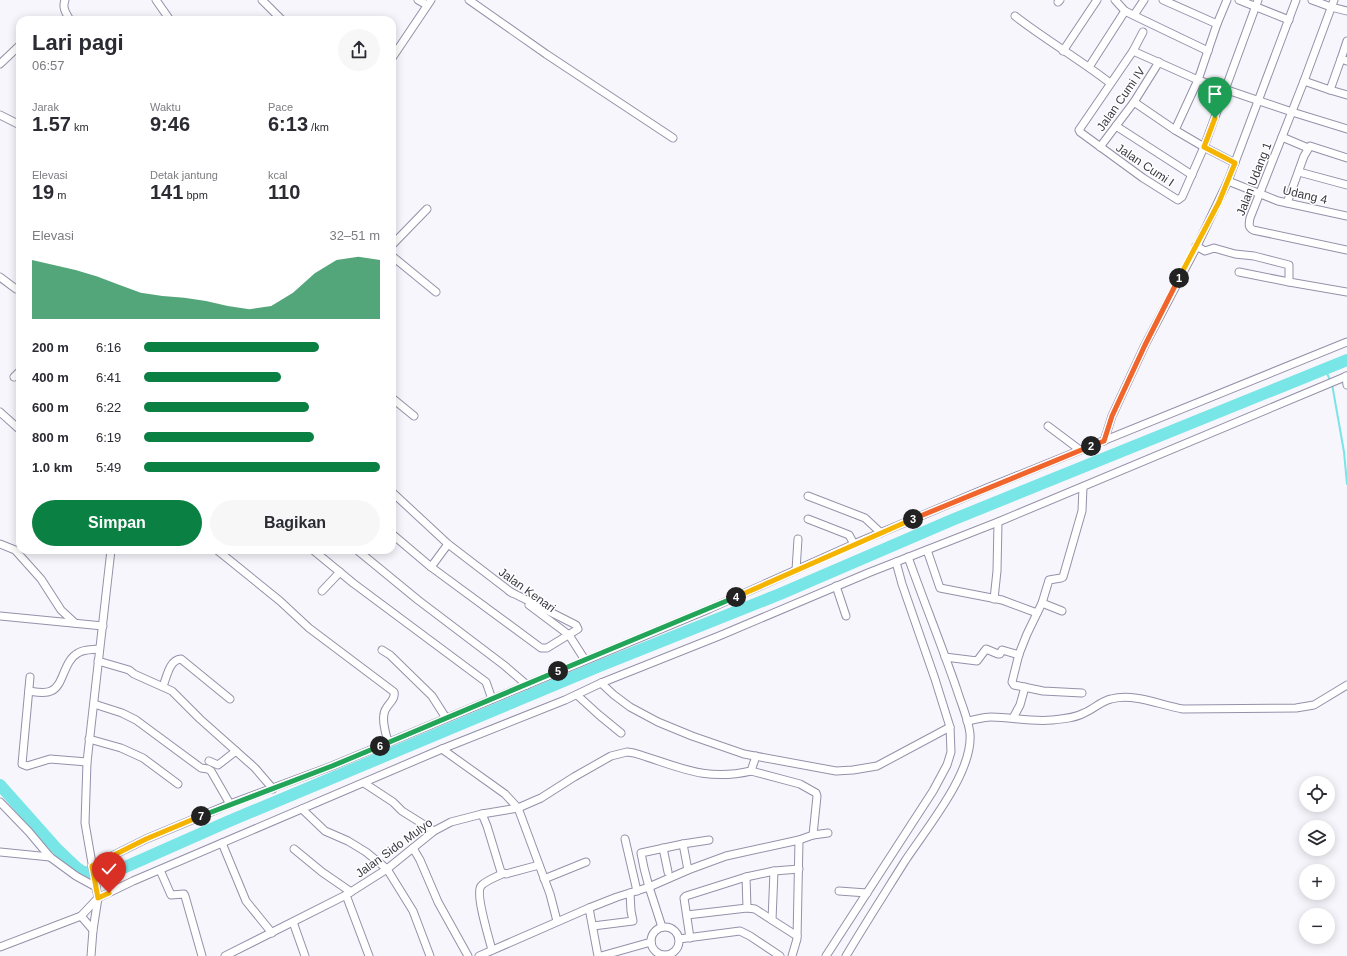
<!DOCTYPE html>
<html lang="id">
<meta charset="utf-8">
<style>
body{margin:0;font-family:Arial,sans-serif;background:#f7f7f7;color:#2b2b33;height:100vh;display:flex;flex-direction:column;font-size:15px;white-space:nowrap}
*{box-sizing:border-box;margin:0}
p{font-size:13px;color:#7c7c81}
.icon{flex:none;width:22px;height:22px;fill:none;stroke:currentColor;stroke-width:2;stroke-linecap:round;stroke-linejoin:round}
.map{position:relative;flex:1;overflow:hidden}
.sheet{position:absolute;left:16px;top:16px;width:380px;height:538px;display:flex;flex-direction:column;background:#fff;border-radius:12px;box-shadow:0 2px 10px #0003}
.sheet>*{flex:none}
.tools{position:absolute;left:1299px;top:776px;display:grid;gap:8px}
.tools a{display:grid;place-items:center;width:36px;height:36px;border-radius:50%;background:#fff;box-shadow:0 2px 10px #0003;font-size:20px}
.pin{position:absolute;display:grid;place-items:center;width:34px;height:34px;color:#fff;margin:-41px -17px;border-radius:50% 50% 50% 0;rotate:-45deg;box-shadow:0 0 4px #0007}
.pin .icon{rotate:45deg}
.km{position:absolute;width:20px;height:20px;margin:-10px;border-radius:50%;background:#222;color:#fff;font-size:11px;line-height:20px;text-align:center}
.round{display:grid;place-items:center;flex:none;width:42px;height:42px;border-radius:21px;background:#f7f7f7}
.summary{display:flex;align-items:center;justify-content:space-between;height:68px;padding:0 16px}
h1{font-size:22px;font-weight:800;line-height:30px}
.figures{display:grid;grid-template-columns:repeat(3,1fr);gap:6px;height:68px;padding:4px 16px}
.figures div{display:grid;align-content:center}
.figures b{font-size:20px;font-weight:800}
.figures small{font-size:11px;font-weight:400}
.figures p{font-size:11px}
.chart{height:112px;padding:8px 16px}
.chart p{display:flex;justify-content:space-between}
.chart svg{width:100%;height:72px;margin-top:4px;fill:#0b8043;opacity:.7}
.button{display:flex;gap:8px;margin-top:auto;padding:8px 16px}
.button a{flex:1;height:46px;border-radius:24px;background:#0b8043;color:#fff;font-size:16px;font-weight:800;line-height:46px;text-align:center}
.button a+a{background:#f7f7f7;color:#2b2b33}
ul{padding:0 16px;list-style:none;font-size:13px}
li{display:grid;grid-template-columns:64px 48px 1fr;align-items:center;height:30px}
li i{height:10px;border-radius:5px;background:#0b8043}
.map>svg:first-child{display:block}
.lines{fill:none;stroke-linecap:round;stroke-linejoin:round}
.stream{stroke:#78e5e7;stroke-width:2}
.river{stroke:#78e5e7;stroke-width:12}
.minor-casing{stroke:#9491a9;stroke-width:9}
.minor{stroke:#fff;stroke-width:7}
.split-1-casing{stroke:#fff;stroke-width:8}
.split-2-casing{stroke:#fff;stroke-width:8}
.split-3-casing{stroke:#fff;stroke-width:8}
.split-4-casing{stroke:#fff;stroke-width:8}
.split-5-casing{stroke:#fff;stroke-width:8}
.split-6-casing{stroke:#fff;stroke-width:8}
.split-7-casing{stroke:#fff;stroke-width:8}
.split-8-casing{stroke:#fff;stroke-width:8}
.split-1{stroke:#f5b400;stroke-width:5}
.split-2{stroke:#f0652b;stroke-width:5}
.split-3{stroke:#f0652b;stroke-width:5}
.split-4{stroke:#f5b400;stroke-width:5}
.split-5{stroke:#22a559;stroke-width:5}
.split-6{stroke:#22a559;stroke-width:5}
.split-7{stroke:#22a559;stroke-width:5}
.split-8{stroke:#f5b400;stroke-width:5}
.labels{text-anchor:middle;stroke-width:3;stroke-linejoin:round;paint-order:stroke}
.street-label{font-size:12px;fill:#393842;stroke:#fff}
</style>
<div class="map">
<svg width="1347" height="956" viewBox="0 0 1347 956">
<rect width="100%" height="100%" fill="#f7f6fc"/>
<g class="lines">
<!-- stream -->
<g class="stream">
<polyline points="1325,369 1330,380"/>
<polyline points="1332,384 1344,452 1347,484"/>
</g>
<!-- river -->
<polyline class="river" points="0,785 56,848 77,868 83,872 107,874 114,872 227,822 602,665 780,594 952,520 1347,360"/>
<!-- minor casing -->
<g class="minor-casing">
<g id="minor">
<path d="M 65,0 C 62,8 66,13 70,20"/>
<polyline points="156,0 170,20"/>
<polyline points="262,0 282,20"/>
<polyline points="418,0 427,5"/>
<polyline points="469,0 546,54 673,138"/>
<polyline points="1115,0 1125,11 1137,17 1208,51"/>
<polyline points="1163,0 1217,24 1198,80 1175,130"/>
<polyline points="1239,0 1289,20"/>
<polyline points="1312,0 1331,7 1347,11"/>
<path d="M 1334,0 L 1304,81 L 1250,218 C 1249,224 1248,227 1253,230 L 1347,250"/>
<polyline points="1058,2 1060,0"/>
<polyline points="1134,15 1144,0"/>
<path d="M 1015,16 C 1046,40 1079,59 1110,83"/>
<polyline points="1217,24 1227,0"/>
<polyline points="1347,41 1341,59 1347,61"/>
<polyline points="1063,51 1097,0"/>
<polyline points="1133,51 1143,32"/>
<polyline points="392,58 431,0"/>
<polyline points="1341,59 1330,90 1347,95"/>
<polyline points="0,64 20,45"/>
<polyline points="1089,67 1125,11"/>
<polyline points="1304,81 1330,90"/>
<polyline points="1134,102 1175,130 1204,147 1258,0"/>
<polyline points="0,115 20,125"/>
<polyline points="1116,126 1192,175"/>
<polyline points="1282,137 1308,148"/>
<polyline points="1100,147 1134,102 1159,62"/>
<polyline points="1235,163 1204,147 1182,197 1178,200 1143,178 1080,132 1079,130 1133,51 1198,80 1292,112 1347,129"/>
<polyline points="1299,172 1347,185"/>
<polyline points="1228,181 1278,201 1347,216"/>
<polyline points="1287,203 1304,156 1310,146 1347,158"/>
<polyline points="392,245 427,209"/>
<polyline points="1196,246 1205,251 1214,248 1235,254 1254,256 1289,265 1289,282"/>
<polyline points="392,256 436,292"/>
<polyline points="1239,272 1289,282 1347,292"/>
<polyline points="0,277 16,289"/>
<polyline points="1346,376 1347,385"/>
<polyline points="14,377 20,371"/>
<polyline points="392,398 414,416"/>
<polyline points="0,412 20,430"/>
<polyline points="1048,426 1080,450"/>
<polyline points="1104,441 1112,416 1145,345 1196,248 1228,181 1296,0"/>
<polyline points="392,492 448,544 512,593"/>
<polyline points="808,496 865,518 881,533"/>
<polyline points="808,519 849,535 854,544"/>
<polyline points="392,534 431,567 541,648 547,648 578,629 576,625 509,591"/>
<polyline points="0,544 15,550 41,579 61,610 75,623"/>
<path d="M 217,550 L 280,601 L 309,628 L 394,692 C 396,701 385,705 384,714 C 382,723 386,734 388,742"/>
<polyline points="313,550 353,583 486,682 492,699"/>
<polyline points="357,550 418,600 505,666 527,685"/>
<polyline points="927,550 940,588 1002,600 1037,613"/>
<polyline points="431,567 448,544"/>
<polyline points="796,570 798,539"/>
<polyline points="836,586 846,616"/>
<polyline points="322,591 340,572"/>
<polyline points="994,599 997,571 998,522"/>
<polyline points="1042,603 1062,611"/>
<polyline points="529,605 569,635 585,660"/>
<polyline points="0,616 103,626"/>
<polyline points="382,650 390,655 432,696 446,718"/>
<polyline points="945,657 977,661 986,649 998,654 1000,654 1002,650 1019,655"/>
<polyline points="98,661 129,670 134,674 172,691 200,719 255,768 273,789"/>
<polyline points="30,677 22,764 27,766 50,759 87,762"/>
<polyline points="601,683 614,695 630,707 658,722 692,736 744,754 836,771 853,770 877,766 950,727"/>
<path d="M 163,686 C 167,677 169,660 181,659 L 230,699"/>
<path d="M 29,691 C 36,692 45,694 51,691 C 64,686 63,661 78,653 C 84,649 92,650 99,649"/>
<polyline points="1082,693 1043,691 1014,685 1012,682 1019,654 1027,634 1042,603 1049,580 1061,578 1063,577 1082,511 1083,487"/>
<polyline points="577,695 599,715 621,733"/>
<polyline points="94,704 122,713 136,720 201,768 208,769 211,771 230,804"/>
<polyline points="1013,718 1020,705 1025,687"/>
<path d="M 967,721 C 975,720 983,717 991,717 C 1011,717 1031,722 1052,720 C 1063,719 1075,718 1084,713 C 1094,709 1101,701 1111,699 C 1135,693 1160,705 1183,709 L 1296,708 L 1314,705 L 1347,685"/>
<polyline points="89,739 121,748 143,758 178,784"/>
<polyline points="442,749 505,794 518,808 550,894 557,921"/>
<polyline points="209,761 218,765 236,751"/>
<polyline points="751,771 800,784 816,793 817,796 813,835 799,840"/>
<polyline points="364,783 393,802 402,811 434,831"/>
<polyline points="0,802 29,832 50,857 76,876 96,887"/>
<polyline points="302,809 325,831 348,841 366,852 387,869 413,911 430,956"/>
<polyline points="482,814 487,826 501,872 506,874 539,865"/>
<polyline points="813,835 828,833"/>
<polyline points="625,839 637,891"/>
<polyline points="709,840 683,844 641,853 644,868 649,887 688,870 726,856 799,840 797,939 792,956"/>
<polyline points="222,843 246,901 272,933"/>
<polyline points="683,844 688,870"/>
<polyline points="413,848 420,860 438,902 468,956"/>
<polyline points="663,848 668,872"/>
<polyline points="294,849 322,872 351,892"/>
<polyline points="0,852 50,857"/>
<polyline points="92,866 146,839 230,804 332,766 709,609 854,544 987,488 1347,342"/>
<polyline points="160,870 171,895 184,894 185,896 202,956"/>
<polyline points="774,871 799,869"/>
<polyline points="746,877 747,908 755,909 772,920"/>
<polyline points="544,879 586,862"/>
<polyline points="839,891 867,893"/>
<polyline points="346,895 369,956"/>
<polyline points="589,908 617,897 649,887 662,927"/>
<polyline points="687,915 747,908"/>
<polyline points="81,916 93,930"/>
<polyline points="293,922 305,956"/>
<polyline points="593,926 633,921 631,911 630,893"/>
<circle cx="665" cy="941" r="14"/>
<polyline points="690,938 684,898 686,896 746,877 774,871 772,920 797,936"/>
<polyline points="679,939 740,931 750,936 780,956"/>
<polyline points="0,947 81,916 98,898 133,881 442,749 565,700 601,683 719,636 868,573 998,522 1347,376"/>
<path d="M 492,950 C 489,938 475,894 481,886 C 485,881 496,877 502,874"/>
<polyline points="91,956 93,930 98,898 85,823 87,762 111,550"/>
<path d="M 225,956 L 346,895 L 387,869 L 434,831 L 451,822 L 482,814 L 518,808 L 541,798 L 574,777 L 611,756 L 627,752 L 634,753 C 678,766 704,782 751,771 L 756,756"/>
<polyline points="479,956 589,908 598,956"/>
<polyline points="601,956 651,942"/>
<polyline points="826,956 933,791 947,765 951,752 950,727 935,679 902,584 896,562"/>
<path d="M 846,956 C 865,924 885,893 905,861 C 926,829 973,773 970,734 C 969,721 961,703 957,690 C 942,646 924,602 908,557"/>
</g>
</g>
<!-- minor -->
<use href="#minor" class="minor"/>
</g>
<g class="lines">
<!-- split-1 casing -->
<g class="split-1-casing">
<polyline id="split-1" points="1179,278 1219,202 1235,163 1204,147 1215,118"/>
</g>
<!-- split-2 casing -->
<g class="split-2-casing">
<polyline id="split-2" points="1091,446 1104,441 1112,416 1145,345 1179,278"/>
</g>
<!-- split-3 casing -->
<g class="split-3-casing">
<polyline id="split-3" points="913,519 1091,446"/>
</g>
<!-- split-4 casing -->
<g class="split-4-casing">
<polyline id="split-4" points="736,597 913,519"/>
</g>
<!-- split-5 casing -->
<g class="split-5-casing">
<polyline id="split-5" points="558,671 736,597"/>
</g>
<!-- split-6 casing -->
<g class="split-6-casing">
<polyline id="split-6" points="380,746 558,671"/>
</g>
<!-- split-7 casing -->
<g class="split-7-casing">
<polyline id="split-7" points="201,816 332,766 380,746"/>
</g>
<!-- split-8 casing -->
<g class="split-8-casing">
<polyline id="split-8" points="109,893 98,898 92,866 146,839 201,816"/>
</g>
<!-- split-1 -->
<use href="#split-1" class="split-1"/>
<!-- split-2 -->
<use href="#split-2" class="split-2"/>
<!-- split-3 -->
<use href="#split-3" class="split-3"/>
<!-- split-4 -->
<use href="#split-4" class="split-4"/>
<!-- split-5 -->
<use href="#split-5" class="split-5"/>
<!-- split-6 -->
<use href="#split-6" class="split-6"/>
<!-- split-7 -->
<use href="#split-7" class="split-7"/>
<!-- split-8 -->
<use href="#split-8" class="split-8"/>
</g>
<g class="labels">
<!-- street labels -->
<g class="street-label">
<text transform="translate(1121 99) rotate(-55)" y="4">Jalan Cumi IV</text>
<text transform="translate(1145 165) rotate(34)" y="4">Jalan Cumi I</text>
<text transform="translate(1254 179) rotate(-69)" y="4">Jalan Udang 1</text>
<text transform="translate(1305 195) rotate(13)" y="4">Udang 4</text>
<text transform="translate(527 590) rotate(36)" y="4">Jalan Kenari</text>
<text transform="translate(394 848) rotate(-36)" y="4">Jalan Sido Mulyo</text>
</g>
</g>
</svg>
<div class="tools">
<a><svg class="icon" aria-label="locate" viewBox="0 0 24 24"><circle cx="12" cy="12" r="6"/><path d="M12 2v4M12 18v4M2 12h4M18 12h4"/></svg></a>
<a><svg class="icon" aria-label="layers" viewBox="0 0 24 24"><path d="M12 4l9 5-9 5-9-5zM3 14l9 5 9-5"/></svg></a>
<a>+</a>
<a>−</a>
</div>
<div class="pin" style="left:1215px;top:118px;background:#1e9e55"><svg class="icon" aria-label="arrive" viewBox="0 0 24 24"><path d="M6 21V4h12l-3 4 3 4H6"/></svg></div>
<div class="pin" style="left:109px;top:893px;background:#d93025"><svg class="icon" aria-label="check" viewBox="0 0 24 24"><path d="M5 12l5 5 9-10"/></svg></div>
<b class="km" style="left:1179px;top:278px">1</b>
<b class="km" style="left:1091px;top:446px">2</b>
<b class="km" style="left:913px;top:519px">3</b>
<b class="km" style="left:736px;top:597px">4</b>
<b class="km" style="left:558px;top:671px">5</b>
<b class="km" style="left:380px;top:746px">6</b>
<b class="km" style="left:201px;top:816px">7</b>
<section class="sheet">
<div class="summary"><div><h1>Lari pagi</h1><p>06:57</p></div><a class="round"><svg class="icon" aria-label="share" viewBox="0 0 24 24"><path d="M12 15V3M7 8l5-5 5 5M5 13v7h14v-7"/></svg></a></div>
<div class="figures">
<div><p>Jarak</p><b>1.57<small> km</small></b></div>
<div><p>Waktu</p><b>9:46</b></div>
<div><p>Pace</p><b>6:13<small> /km</small></b></div>
</div>
<div class="figures">
<div><p>Elevasi</p><b>19<small> m</small></b></div>
<div><p>Detak jantung</p><b>141<small> bpm</small></b></div>
<div><p>kcal</p><b>110</b></div>
</div>
<div class="chart"><p><span>Elevasi</span>32–51 m</p>
<svg viewBox="0 0 160 44" preserveAspectRatio="none"><path d="M0 44V8L10 11L20 14L30 18L40 23L50 28L60 30L70 31L80 33L90 36L100 38L110 36L120 28L130 16L140 8L150 6L160 8V44z"/></svg>
</div>
<ul>
<li><b>200 m</b>6:16<i style="width:74%"></i></li>
<li><b>400 m</b>6:41<i style="width:58%"></i></li>
<li><b>600 m</b>6:22<i style="width:70%"></i></li>
<li><b>800 m</b>6:19<i style="width:72%"></i></li>
<li><b>1.0 km</b>5:49<i style="width:100%"></i></li>
</ul>
<div class="button"><a>Simpan</a><a>Bagikan</a></div>
</section>
</div>
